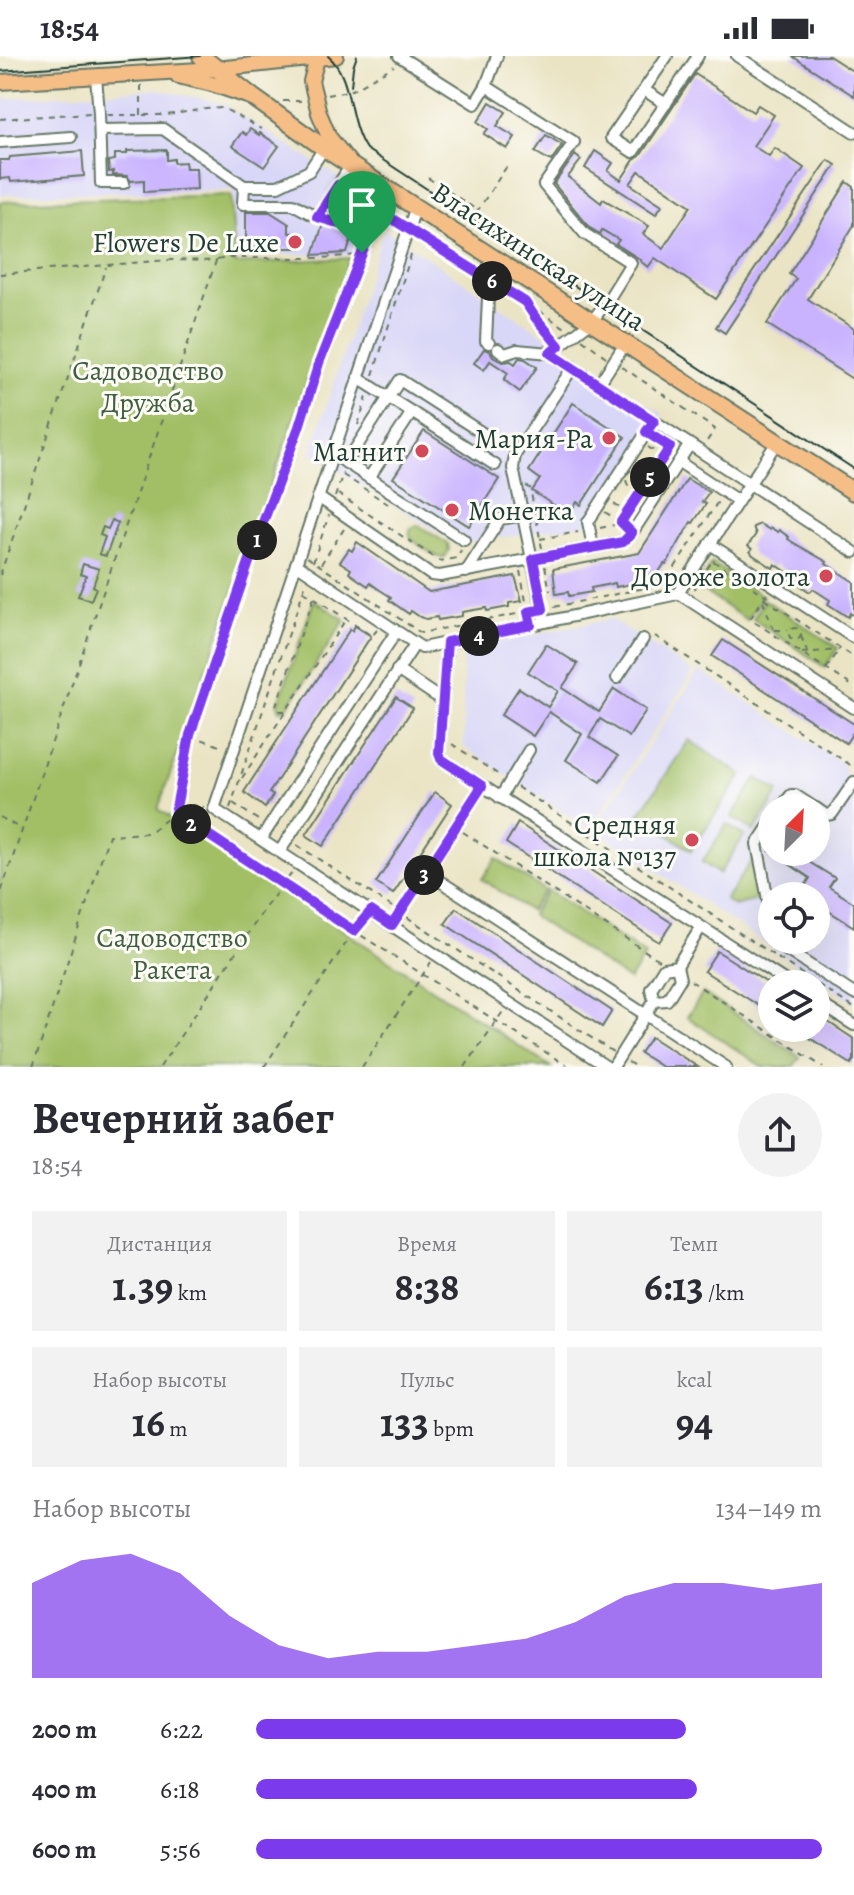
<!DOCTYPE html>
<html lang="ru">
<meta charset="utf-8">
<style>
body{margin:0;font-family:Alegreya,serif;background:#f2f2f3;color:#2b2b33;height:100vh;display:flex;flex-direction:column;font-size:30px;white-space:nowrap}
*{box-sizing:border-box;margin:0}
p{font-size:26px;color:#7c7c81}
.icon{flex:none;width:44px;height:44px;fill:none;stroke:currentColor;stroke-width:2;stroke-linecap:round;stroke-linejoin:round}
.map{position:relative;height:1011px;overflow:hidden}
.sheet{display:flex;flex-direction:column;background:#fff;flex:1}
.sheet>*{flex:none}
.needle{width:52px;rotate:24deg}
.tools{position:absolute;left:758px;top:738px;display:grid;gap:16px}
.tools a{display:grid;place-items:center;width:72px;height:72px;border-radius:50%;background:#fff;box-shadow:0 8px 32px #0002;font-size:40px}
.pin{position:absolute;display:grid;place-items:center;width:68px;height:68px;color:#fff;margin:-82px -34px;border-radius:50% 50% 50% 0;rotate:-45deg;box-shadow:0 0 8px #0007}
.pin .icon{rotate:45deg}
.km{position:absolute;width:40px;height:40px;margin:-20px;border-radius:50%;background:#222;color:#fff;font-size:22px;line-height:40px;text-align:center}
.round{display:grid;place-items:center;flex:none;width:84px;height:84px;border-radius:42px;background:#f2f2f3}
.overview{display:flex;align-items:center;justify-content:space-between;height:136px;padding:0 32px}
h1{font-size:44px;font-weight:700;line-height:60px}
.metrics{display:grid;grid-template-columns:repeat(3,1fr);gap:12px;height:136px;padding:8px 32px}
.metrics div{display:grid;align-content:center;border-radius:0px;background:#f2f2f3;text-align:center}
.metrics b{font-size:40px;font-weight:700}
.metrics small{font-size:22px;font-weight:400}
.metrics p{font-size:22px}
.chart{height:224px;padding:16px 32px}
.chart p{display:flex;justify-content:space-between}
.chart svg{width:100%;height:144px;margin-top:8px;fill:#7c3aed;opacity:.7}
ul{padding:0 32px;list-style:none;font-size:26px}
li{display:grid;grid-template-columns:128px 96px 1fr;align-items:center;height:60px}
li i{height:20px;border-radius:10px;background:#7c3aed}
.status{display:flex;justify-content:space-between;align-items:center;height:56px;padding:0 40px;background:#fff;direction:ltr}
.status svg{height:22px;fill:currentColor}
.map>svg:first-child{display:block}
.built{fill:#d9d7f7;fill-rule:evenodd}
.green{fill:#a2bf66;stroke:#607e4d;stroke-width:2}
.building{fill:#c9b3ff}
.lines{fill:none;stroke-linecap:round;stroke-linejoin:round}
.minor-casing{stroke:#676;stroke-width:14}
.major-casing{stroke:#676;stroke-width:18}
.highway-casing{stroke:#676;stroke-width:20}
.path{stroke:#676;stroke-width:2;stroke-dasharray:6 6;stroke-linecap:butt}
.minor{stroke:#fff;stroke-width:10}
.major{stroke:#f6be87;stroke-width:14}
.highway{stroke:#f6be87;stroke-width:16}
.tram{stroke:#1f3d34;stroke-width:2}
.route-casing{stroke:#fff;stroke-width:16}
.route{stroke:#7c3aed;stroke-width:10}
.poi-dot{fill:#d1495b;stroke:#fdfcf7;stroke-width:3}
.labels{text-anchor:middle;stroke-width:6;stroke-linejoin:round;paint-order:stroke}
.poi-label{font-size:28px;fill:#1f3d34;stroke:#fdfcf7;text-anchor:end}
.street-label{font-size:28px;fill:#1f3d34;stroke:#fdfcf7}
.park-label{font-size:28px;fill:#405e40;stroke:#fdfcf7}
</style>
<div class="status"><b>18:54</b><svg viewBox="0 0 49 12"><path d="M0 12V9h3v3zM5 12V6h3v6zM10 12V3h3v9zM15 12V0h3v12zM26 1h20v11H26zM47 4h2v5h-2z"/></svg></div>
<div class="map">
<svg width="854" height="1011" viewBox="0 0 854 1011">
<rect width="100%" height="100%" fill="#fdfcf7"/>
<filter id="ink" filterUnits="userSpaceOnUse"><feTurbulence type="fractalNoise" baseFrequency=".0125" numOctaves="2"/><feDisplacementMap in="SourceGraphic" scale="16" xChannelSelector="R" yChannelSelector="G"/><feConvolveMatrix kernelMatrix="1 2 1 2 8 2 1 2 1" color-interpolation-filters="sRGB"/></filter>
<filter id="wash" filterUnits="userSpaceOnUse"><feTurbulence type="fractalNoise" baseFrequency=".006" numOctaves="4" result="noise"/><feDisplacementMap in="SourceGraphic" scale="32" xChannelSelector="R" yChannelSelector="G"/><feGaussianBlur stdDeviation="1.8" result="paint"/><feColorMatrix in="noise" values="0 0 0 0 0 0 0 0 0 0 0 0 0 0 0 0 0 1.4 0 .05"/><feComposite in="paint" operator="in"/></filter>
<g filter="url(#wash)">
<rect width="100%" height="100%" fill="#eae4c4"/>
<!-- built -->
<g class="built">
<polygon points="157,33 221,47 377,145 352,198 236,199 233,134 0,139 0,43"/>
<polygon points="384,173 663,358 592,467 457,488 311,397"/>
<polygon points="611,563 693,616 589,773 464,691 463,593"/>
<path d="M 699,614 L 843,708 L 845,719 L 854,724 L 854,947 L 594,773 ZM 772,752 L 816,752 L 816,796 L 772,796 ZM 772,840 L 816,840 L 816,884 L 772,884 Z"/>
</g>
<!-- green -->
<g class="green">
<polygon points="231,139 235,208 350,202 158,753 551,1011 0,1011 0,146"/>
<path d="M 418,469 L 448,488 L 449,494 C 446,499 446,503 439,501 C 434,500 411,484 410,480 C 409,478 410,476 410,473 Z"/>
<polygon points="712,507 763,540 747,564 697,531"/>
<polygon points="314,544 345,564 286,653 280,654 278,649"/>
<polygon points="765,544 838,592 825,611 753,563"/>
<polygon points="689,684 742,719 691,794 639,759"/>
<polygon points="757,722 779,736 754,775 732,761"/>
<polygon points="727,768 744,780 719,818 702,806"/>
<polygon points="496,802 544,834 530,855 482,823"/>
<polygon points="752,804 762,843 734,850 725,844"/>
<polygon points="547,834 645,899 629,924 531,859"/>
<polygon points="703,937 800,1001 793,1011 763,1011 687,961"/>
</g>
<g id="blocks">
<!-- building -->
<g class="building">
<polygon points="792,0 829,0 854,16 854,40"/>
<polygon points="695,18 753,56 758,49 774,59 753,90 769,100 775,92 804,112 716,243 655,202 648,211 640,205 641,204 616,188 619,184 602,174 600,178 590,172 554,128 575,99 581,104 568,121 601,147 603,143 649,170 643,178 663,192 691,150 639,115 630,128 662,149 656,158 585,112 595,95 613,107 608,115 621,124 634,104 640,100"/>
<polygon points="490,46 506,56 497,70 515,81 507,93 484,78 488,73 478,66"/>
<polygon points="250,73 259,79 260,77 279,90 264,111 232,90 242,76 246,79"/>
<polygon points="546,79 562,89 551,105 535,96"/>
<polygon points="167,94 167,104 174,103 174,107 185,106 186,112 196,112 197,133 144,136 144,124 131,125 127,120 113,119 113,115 109,116 108,105 115,104 115,98 127,98 127,95"/>
<polygon points="82,95 84,120 11,126 10,122 0,123 0,104 9,104 10,101"/>
<polygon points="828,104 836,109 725,277 716,271"/>
<polygon points="847,126 854,131 854,169 808,243 854,273 854,324 767,268 796,223 789,218"/>
<polygon points="340,142 360,150 350,176 353,177 347,197 313,199 323,168 329,170"/>
<polygon points="246,156 270,156 289,168 289,177 302,177 302,192 246,192"/>
<polygon points="484,293 490,295 493,300 503,306 511,305 515,308 519,302 525,303 537,311 520,336 504,324 508,317 490,305 484,314 474,307"/>
<polygon points="573,347 625,381 581,449 577,446 569,459 532,435 540,423 529,415"/>
<polygon points="424,375 499,423 469,470 393,422"/>
<polygon points="687,423 709,436 702,446 706,448 693,467 691,466 666,509 664,508 659,516 640,522 640,526 616,531 615,527 601,530 591,532 592,536 569,540 568,536 556,538 553,513 639,497"/>
<polygon points="112,464 118,467 106,500 99,498 105,481 100,479 103,471 108,473"/>
<polygon points="760,468 770,474 771,472 778,476 779,474 789,481 788,483 794,487 827,506 826,508 854,526 854,560 850,557 848,561 828,548 830,544 813,533 810,536 791,523 793,520 775,508 773,512 753,499 750,495 752,493 748,490 756,478 753,471"/>
<polygon points="357,486 429,536 515,520 522,545 509,547 509,551 487,555 486,552 462,556 462,560 438,564 437,561 426,563 420,561 411,555 409,558 389,544 391,541 380,534 370,527 368,530 349,517 351,513 340,506 349,493 352,495"/>
<polygon points="83,508 99,513 93,530 96,532 91,544 78,540 86,520 80,518"/>
<polygon points="355,570 371,580 269,737 273,739 265,752 244,736 350,573 352,575"/>
<polygon points="723,584 854,668 854,675 846,687 712,600"/>
<polygon points="546,588 578,608 562,632 599,656 614,633 646,654 629,681 600,663 589,681 618,700 601,726 566,704 582,678 549,656 533,680 501,659 519,632 548,651 558,635 528,616"/>
<polygon points="396,641 413,652 323,790 306,779"/>
<polygon points="435,736 452,748 393,838 376,827"/>
<polygon points="518,767 672,867 659,886 506,787"/>
<polygon points="771,796 816,796 809,806 835,822 829,831 854,847 854,871 816,847 816,840 806,840 801,837 810,822"/>
<polygon points="456,852 612,955 602,971 445,868"/>
<polygon points="717,895 772,930 772,958 704,915"/>
<polygon points="816,958 854,983 854,1004 851,1008 794,972 816,972"/>
<polygon points="651,981 698,1011 662,1011 640,997"/>
</g>
</g>
</g>
<g filter="url(#ink)">
<use href="#blocks" fill-opacity="0" stroke="#676" stroke-width="2"/>
<g class="lines">
<!-- minor casing -->
<g class="minor-casing">
<g id="minor">
<polyline points="399,0 475,48 486,30"/>
<polyline points="497,0 486,30 574,86 544,129 585,178 631,207 608,244 592,265 550,297 517,294 505,298 498,293"/>
<polyline points="667,0 611,82 633,96 698,0"/>
<polyline points="737,0 854,76"/>
<polyline points="96,21 99,57 101,127 124,127"/>
<polyline points="644,34 666,48"/>
<polyline points="100,74 163,73 244,130 278,130 309,115 324,92"/>
<polyline points="0,86 71,81"/>
<polyline points="244,130 243,148 293,148 317,161 351,109"/>
<polyline points="416,150 214,753 607,1011"/>
<polyline points="489,287 486,285 490,199"/>
<polyline points="550,297 854,496"/>
<polyline points="358,322 495,409"/>
<polyline points="599,328 625,288"/>
<polyline points="333,398 464,484"/>
<polyline points="679,406 738,445"/>
<polyline points="346,407 400,324 487,380 476,397"/>
<polyline points="369,422 412,356"/>
<polyline points="318,441 431,519 440,520 623,486 632,477 690,388"/>
<polyline points="710,488 854,582"/>
<polyline points="593,491 588,466 654,365"/>
<polyline points="296,508 422,592 673,539 678,537 777,386"/>
<polyline points="466,516 500,463 523,459"/>
<polyline points="678,537 854,652"/>
<polyline points="545,566 513,412 515,399 573,311"/>
<polyline points="447,586 439,697 441,703 790,928"/>
<polyline points="397,614 442,644"/>
<polyline points="617,622 643,583"/>
<polyline points="500,742 529,694"/>
<polyline points="781,752 791,739 795,739 815,752"/>
<polyline points="816,752 826,759 832,758 854,726"/>
<polyline points="772,765 757,788 772,864"/>
<polyline points="261,783 396,576"/>
<polyline points="280,795 415,588"/>
<polyline points="426,816 726,1011"/>
<polyline points="392,869 482,730"/>
<polyline points="777,884 780,890 854,938"/>
<polyline points="654,945 667,944 680,923 677,910"/>
<polyline points="816,945 854,969"/>
<polyline points="613,1011 654,945 651,933 664,912 677,910 701,871"/>
</g>
</g>
<!-- major casing -->
<g class="major-casing">
<g id="major">
<polyline points="317,3 311,25 319,57 329,81 349,106"/>
<polyline points="178,20 212,28 250,41"/>
<polyline points="0,26 216,13 336,0"/>
</g>
</g>
<!-- highway casing -->
<g class="highway-casing">
<polyline id="highway" points="201,0 254,42 324,92 854,436"/>
</g>
<!-- path -->
<g class="path">
<polyline points="327,39 352,34 394,10"/>
<polyline points="283,45 304,45"/>
<polyline points="108,59 167,59 206,53 223,52 261,73"/>
<polyline points="141,59 141,29"/>
<polyline points="0,63 90,57"/>
<polyline points="428,122 477,154"/>
<polyline points="346,134 397,167"/>
<polyline points="329,164 365,175 368,182 319,307 299,371 259,477 190,679 175,757 283,830 569,1011"/>
<polyline points="470,166 507,110"/>
<polyline points="417,179 480,217"/>
<polyline points="217,204 226,202 323,202 357,199 361,197"/>
<polyline points="0,218 169,204 216,205 0,839"/>
<polyline points="499,229 567,273"/>
<polyline points="525,247 553,283"/>
<polyline points="582,283 606,301"/>
<polyline points="622,311 715,373 705,388"/>
<polyline points="373,319 412,196"/>
<polyline points="358,369 367,341"/>
<polyline points="654,381 675,395"/>
<polyline points="648,391 669,405"/>
<circle cx="636" cy="423" r="10"/>
<polyline points="343,419 388,448"/>
<polyline points="526,430 530,432 542,492"/>
<polyline points="338,438 440,505 457,502 461,494"/>
<polyline points="335,441 343,417"/>
<polyline points="614,448 625,456"/>
<polyline points="605,456 620,466"/>
<polyline points="600,472 619,468 670,391"/>
<polyline points="540,483 578,476"/>
<polyline points="307,501 421,577 532,555"/>
<polyline points="713,505 765,539"/>
<polyline points="313,506 329,459"/>
<polyline points="321,508 344,473"/>
<polyline points="545,510 550,535"/>
<polyline points="520,515 528,555"/>
<polyline points="0,519 106,211"/>
<polyline points="694,533 712,505"/>
<polyline points="304,535 372,580 377,574"/>
<polyline points="767,538 750,563 854,631"/>
<polyline points="765,543 854,601"/>
<polyline points="763,545 776,580"/>
<polyline points="554,551 664,528 719,444"/>
<circle cx="795" cy="578" r="6"/>
<polyline points="775,574 788,574"/>
<polyline points="655,580 849,708 853,714"/>
<polyline points="801,580 807,595"/>
<polyline points="802,597 839,594"/>
<polyline points="826,613 840,593"/>
<polyline points="285,655 279,655 276,650 314,541"/>
<polyline points="191,679 222,691"/>
<polyline points="452,688 502,721"/>
<polyline points="242,722 346,563"/>
<polyline points="517,731 854,952"/>
<polyline points="179,747 204,751"/>
<polyline points="233,747 261,766"/>
<polyline points="230,752 306,527"/>
<polyline points="0,761 21,773"/>
<polyline points="463,776 659,904"/>
<polyline points="297,789 392,851"/>
<polyline points="407,861 613,996"/>
<polyline points="691,925 823,1011"/>
<polyline points="628,1006 636,1011"/>
<polyline points="33,1011 109,779 148,777 174,758"/>
<polyline points="160,1011 267,849 292,817"/>
<polyline points="264,1011 354,875 365,862"/>
<polyline points="362,1011 431,906"/>
<polyline points="465,1011 504,954"/>
</g>
<!-- minor -->
<use href="#minor" class="minor"/>
<!-- major -->
<use href="#major" class="major"/>
<!-- highway -->
<use href="#highway" class="highway"/>
<!-- tram -->
<g class="tram">
<path d="M 328,0 C 353,21 347,65 366,93 L 854,413"/>
<polyline points="0,15 200,0"/>
<polyline points="351,30 353,11 357,0"/>
</g>
</g>
</g>
<g class="lines" filter="url(#ink)">
<!-- route casing -->
<g class="route-casing">
<polygon id="route" points="338,129 525,246 535,261 559,290 550,297 654,365 646,376 670,391 621,466 632,477 623,486 533,503 543,553 528,556 531,569 447,586 439,697 441,703 482,730 392,869 371,855 354,875 175,757 190,679 259,477 299,371 319,307 368,182 365,175 317,161"/>
</g>
<!-- route -->
<use href="#route" class="route"/>
</g>
<!-- markers -->
<g class="poi-dot">
<circle cx="295" cy="186" r="8"/>
<circle cx="609" cy="382" r="8"/>
<circle cx="422" cy="395" r="8"/>
<circle cx="452" cy="454" r="8"/>
<circle cx="826" cy="520" r="8"/>
<circle cx="692" cy="784" r="8"/>
</g>
<g class="labels">
<!-- poi labels -->
<g class="poi-label">
<text x="279" y="196">Flowers De Luxe</text>
<text x="593" y="392">Мария-Ра</text>
<text x="406" y="405">Магнит</text>
<text x="468" y="464" text-anchor="start">Монетка</text>
<text x="810" y="530">Дороже золота</text>
<text x="676" y="778">Средняя<tspan x="676" dy="32">школа №137</tspan></text>
</g>
<!-- street labels -->
<g class="street-label">
<text transform="translate(539 200) rotate(33)" y="10">Власихинская улица</text>
</g>
<!-- park labels -->
<g class="park-label">
<text x="148" y="324">Садоводство<tspan x="148" dy="32">Дружба</tspan></text>
<text x="172" y="891">Садоводство<tspan x="172" dy="32">Ракета</tspan></text>
</g>
</g>
</svg>
<div class="tools">
<a><svg class="needle" viewBox="-14 -14 28 28"><path d="M0-13l5 13h-10z" fill="#e53935"/><path d="M0 13l5-13h-10z" fill="#7c7c81"/></svg></a>
<a><svg class="icon" aria-label="locate" viewBox="0 0 24 24"><circle cx="12" cy="12" r="6"/><path d="M12 2v4M12 18v4M2 12h4M18 12h4"/></svg></a>
<a><svg class="icon" aria-label="layers" viewBox="0 0 24 24"><path d="M12 4l9 5-9 5-9-5zM3 14l9 5 9-5"/></svg></a>
</div>
<div class="pin" style="left:362px;top:197px;background:#1e9e55"><svg class="icon" aria-label="arrive" viewBox="0 0 24 24"><path d="M6 21V4h12l-3 4 3 4H6"/></svg></div>
<b class="km" style="left:257px;top:484px">1</b>
<b class="km" style="left:191px;top:768px">2</b>
<b class="km" style="left:424px;top:819px">3</b>
<b class="km" style="left:479px;top:580px">4</b>
<b class="km" style="left:650px;top:421px">5</b>
<b class="km" style="left:492px;top:225px">6</b>
</div>
<section class="sheet">
<div class="overview"><div><h1>Вечерний забег</h1><p>18:54</p></div><a class="round"><svg class="icon" aria-label="share" viewBox="0 0 24 24"><path d="M12 15V3M7 8l5-5 5 5M5 13v7h14v-7"/></svg></a></div>
<div class="metrics">
<div><p>Дистанция</p><b>1.39<small> km</small></b></div>
<div><p>Время</p><b>8:38</b></div>
<div><p>Темп</p><b>6:13<small> /km</small></b></div>
</div>
<div class="metrics">
<div><p>Набор высоты</p><b>16<small> m</small></b></div>
<div><p>Пульс</p><b>133<small> bpm</small></b></div>
<div><p>kcal</p><b>94</b></div>
</div>
<div class="chart"><p><span>Набор высоты</span>134–149 m</p>
<svg viewBox="0 0 160 44" preserveAspectRatio="none"><path d="M0 44V15L10 8L20 6L30 12L40 25L50 34L60 38L70 36L80 36L90 34L100 32L110 27L120 19L130 15L140 15L150 17L160 15V44z"/></svg>
</div>
<ul>
<li><b>200 m</b>6:22<i style="width:76%"></i></li>
<li><b>400 m</b>6:18<i style="width:78%"></i></li>
<li><b>600 m</b>5:56<i style="width:100%"></i></li>
</ul>
</section>
